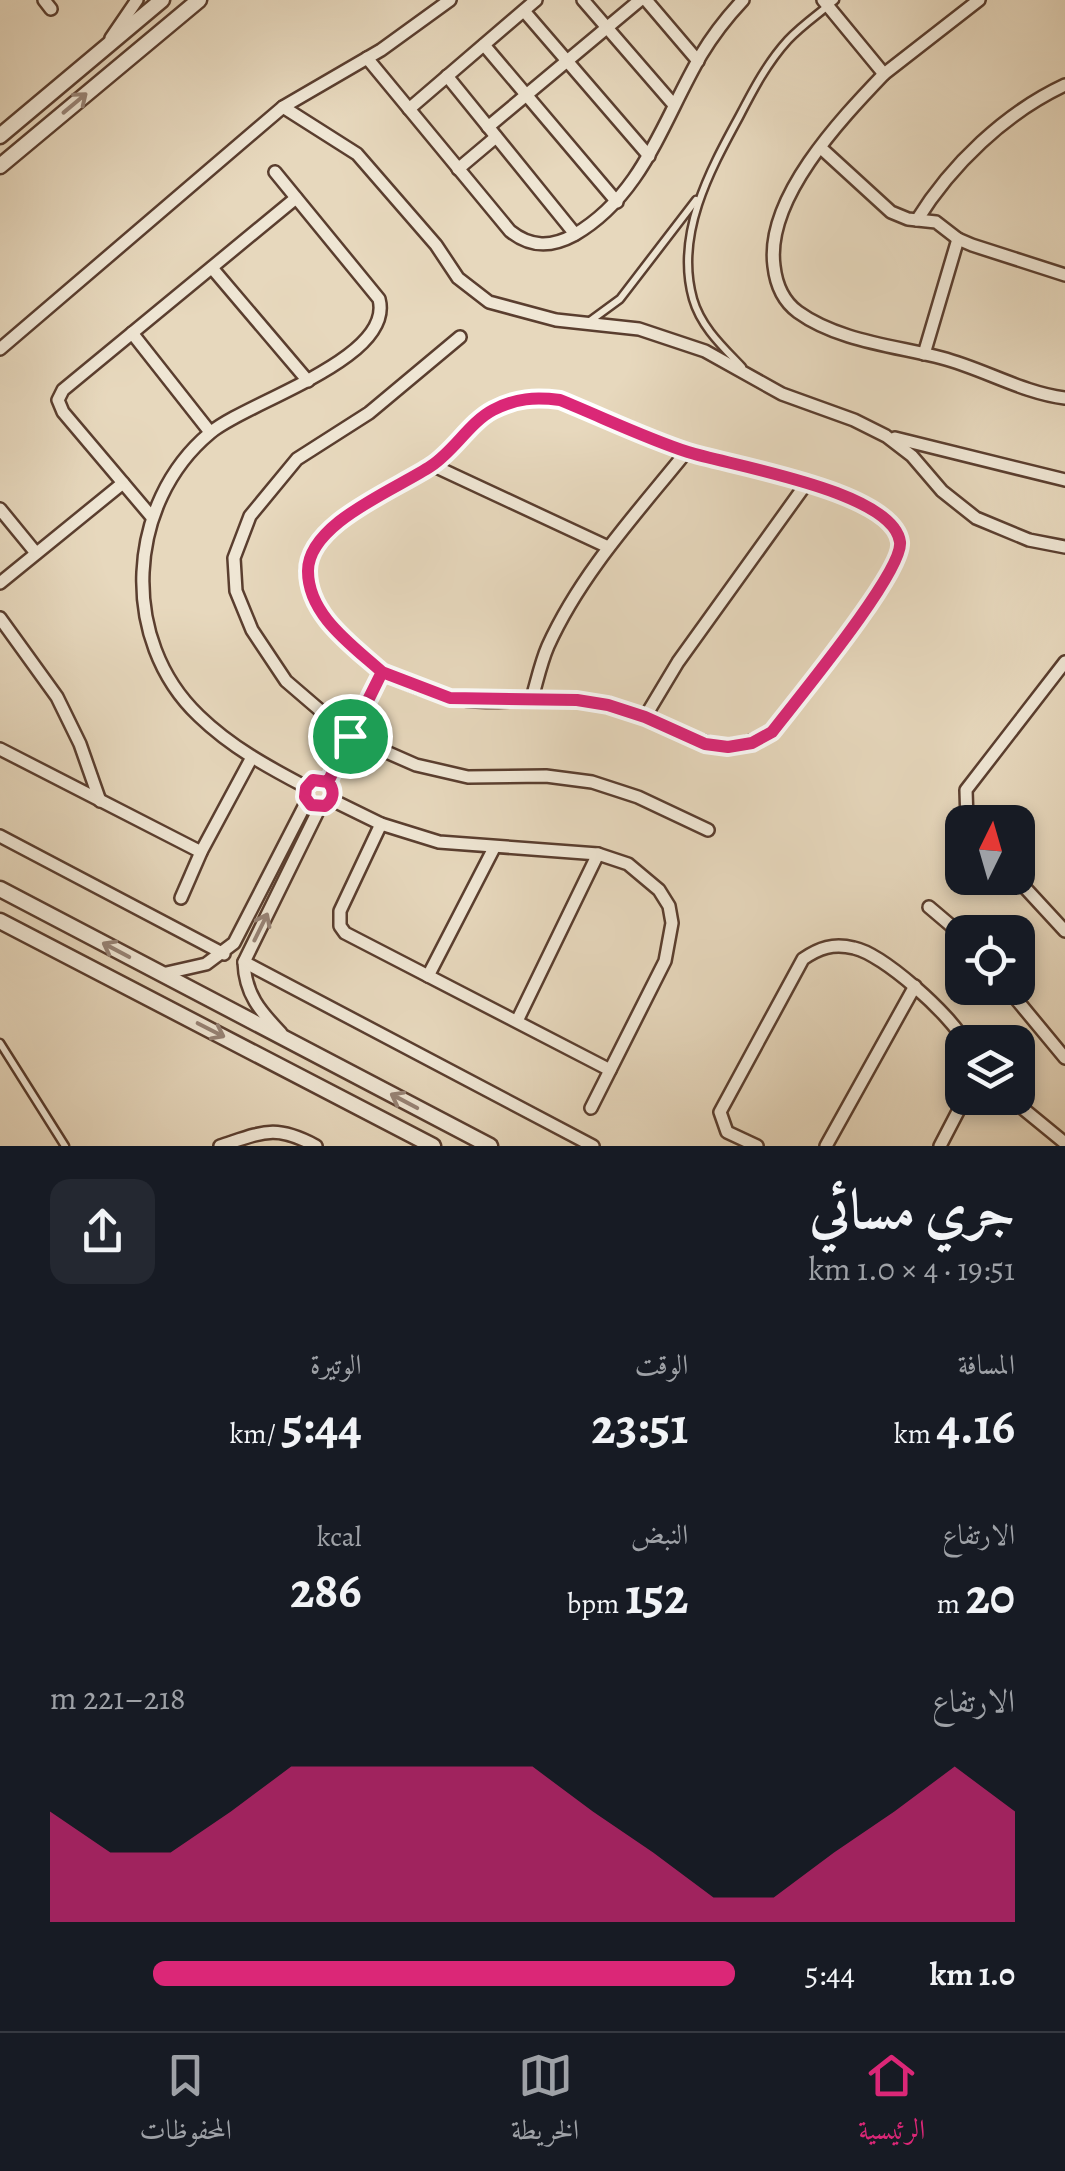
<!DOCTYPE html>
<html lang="ar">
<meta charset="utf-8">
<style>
body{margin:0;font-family:Alegreya,Amiri,serif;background:#242831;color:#f1f3f6;direction:rtl;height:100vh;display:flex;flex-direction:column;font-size:38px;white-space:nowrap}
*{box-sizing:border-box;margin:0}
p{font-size:32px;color:#9ea1a6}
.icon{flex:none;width:55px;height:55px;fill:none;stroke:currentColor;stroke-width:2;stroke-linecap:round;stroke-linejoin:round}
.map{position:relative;height:1146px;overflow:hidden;direction:ltr}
.sheet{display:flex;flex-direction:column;background:#171b24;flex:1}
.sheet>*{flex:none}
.needle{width:65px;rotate:5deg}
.buttons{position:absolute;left:945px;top:805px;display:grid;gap:20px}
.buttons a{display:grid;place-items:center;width:90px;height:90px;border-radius:20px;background:#171b24;box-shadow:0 5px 15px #0003;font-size:50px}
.pin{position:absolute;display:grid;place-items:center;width:85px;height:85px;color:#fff;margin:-42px;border:5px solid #fff;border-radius:50%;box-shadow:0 2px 10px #0007}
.round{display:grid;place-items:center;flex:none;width:105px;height:105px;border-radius:20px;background:#242831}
.head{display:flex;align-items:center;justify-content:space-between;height:170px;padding:0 50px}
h1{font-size:55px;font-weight:700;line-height:75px}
.metrics{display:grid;grid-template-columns:repeat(3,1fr);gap:15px;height:170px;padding:10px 50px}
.metrics div{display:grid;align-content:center}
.metrics b{font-size:50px;font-weight:700}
.metrics small{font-size:28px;font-weight:400}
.metrics p{font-size:28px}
.chart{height:280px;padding:20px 50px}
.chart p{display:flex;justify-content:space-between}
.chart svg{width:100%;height:180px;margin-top:10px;fill:#db2777;opacity:.7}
ul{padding:0 50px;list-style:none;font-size:32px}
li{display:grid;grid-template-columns:160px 120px 1fr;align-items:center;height:75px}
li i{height:25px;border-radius:12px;background:#db2777}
.dock{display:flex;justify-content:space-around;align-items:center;height:140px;border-top:2px solid #363941;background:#171b24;font-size:28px;color:#9ea1a6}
.dock a{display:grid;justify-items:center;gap:5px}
.dock .selected{color:#db2777}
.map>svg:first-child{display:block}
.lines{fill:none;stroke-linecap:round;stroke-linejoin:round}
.service-casing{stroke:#5a3e2f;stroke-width:11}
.minor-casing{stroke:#5a3e2f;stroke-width:16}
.tertiary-casing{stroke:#5a3e2f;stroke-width:19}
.service{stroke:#efe6d4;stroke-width:6}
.minor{stroke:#efe6d4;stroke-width:11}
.tertiary{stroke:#efe6d4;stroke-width:14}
.oneway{stroke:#978375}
.route-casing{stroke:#fff;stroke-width:20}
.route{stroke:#db2777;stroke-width:12}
</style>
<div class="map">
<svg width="1065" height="1146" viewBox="0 0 1065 1146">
<rect width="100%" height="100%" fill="#e7d8bd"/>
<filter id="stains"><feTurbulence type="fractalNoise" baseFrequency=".002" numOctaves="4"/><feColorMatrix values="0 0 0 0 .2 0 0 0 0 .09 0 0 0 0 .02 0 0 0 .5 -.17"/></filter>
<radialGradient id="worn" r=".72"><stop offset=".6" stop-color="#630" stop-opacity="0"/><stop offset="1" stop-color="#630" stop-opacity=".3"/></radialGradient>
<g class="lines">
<!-- service casing -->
<g class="service-casing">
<g id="service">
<polyline points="590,321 620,299 696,200"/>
<path d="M 742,367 C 723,347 701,327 693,299 C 675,235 709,172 739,117 C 753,90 767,63 788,40 C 802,25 820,13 835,0"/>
<polyline points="0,1043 65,1146"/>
</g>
</g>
<!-- minor casing -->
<g class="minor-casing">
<g id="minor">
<polyline points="44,0 51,9"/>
<polyline points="583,0 674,105"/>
<polyline points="646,0 698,61"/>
<polyline points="823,0 884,74 979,0"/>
<polyline points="524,11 649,156"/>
<polyline points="111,38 137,0"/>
<polyline points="484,45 617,202"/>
<path d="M 367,58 L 510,231 C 531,248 552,247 574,235 C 643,195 663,120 701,55 C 713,35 727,17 743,0"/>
<path d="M 884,74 C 840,120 765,199 774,266 C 776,284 783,301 798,312 C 838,341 896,346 942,358 C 984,369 1023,393 1065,398"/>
<polyline points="447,76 575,234"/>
<polyline points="283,107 357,154 436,245 458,278 489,302 556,320 639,329 705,351 782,394 854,420 886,436 912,456 942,491 976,518 1029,540 1065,547"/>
<polyline points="409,109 536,0"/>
<polyline points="488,127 640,0"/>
<polyline points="821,148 891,212 908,219 936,222 958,239 972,245 1065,275"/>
<polyline points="458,169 496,137"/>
<path d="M 275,172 L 379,299 C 395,359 246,402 210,433 C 126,503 119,640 199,716 C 231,747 268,767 306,787"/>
<path d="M 917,220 C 951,165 1005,113 1065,85"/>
<polyline points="212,268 308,381"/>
<polyline points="132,333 210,432"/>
<polyline points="460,337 369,413 297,459 250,516 234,558 236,591 252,630 286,681 350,736 416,765 468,777 546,776 592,782 638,797 708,830"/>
<polyline points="0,349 283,107 381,50 450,0"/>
<polyline points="924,354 958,239"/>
<path d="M 539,397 L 560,400 C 602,417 645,438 688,452 C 733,466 893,490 900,542 C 904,571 795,702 772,732 C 718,761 696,736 645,717 C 624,709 601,703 579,700 C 536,695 491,708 450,697 C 429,692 405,683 385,673 C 375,668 365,657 357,649 C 331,626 289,583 315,546 C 333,519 373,498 400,483 C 411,477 423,472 433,465 C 476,433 478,403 539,397 Z"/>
<polyline points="895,438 1065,480"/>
<polyline points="432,465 608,547"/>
<polyline points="0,509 36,553"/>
<polyline points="151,516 63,412 58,400 63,390 296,198"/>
<polyline points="0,583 123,483"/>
<polyline points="0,618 57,697 80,744 100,801"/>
<path d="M 532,698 C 537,681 541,662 548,646 C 581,573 637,513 687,451"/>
<polyline points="645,717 678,662 806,484"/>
<polyline points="0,749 201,852 251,759"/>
<circle cx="319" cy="793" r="14"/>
<polyline points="327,782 382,672"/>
<polyline points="332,800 381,824 439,842 598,854 628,864 659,890 669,906 672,923 665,961 591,1108"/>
<polyline points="967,822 966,790 1065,662"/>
<polyline points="381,824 340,911 340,926 345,933 610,1070"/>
<polyline points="0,836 224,954"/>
<polyline points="1016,878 1065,931"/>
<polyline points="181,898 201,852"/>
<polyline points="929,907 962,935"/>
<polyline points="244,962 593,1146"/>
<polyline points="162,974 206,964 234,943 307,801"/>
<polyline points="428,976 494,848"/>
<polyline points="1007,988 1065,1058"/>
<polyline points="517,1021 598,854"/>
<path d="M 281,1033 C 260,1011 245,994 244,962 L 320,807"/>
<polyline points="1010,1098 1065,1143"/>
<path d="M 220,1146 C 263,1132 275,1124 316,1146"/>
<path d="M 757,1146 L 727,1132 L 720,1112 L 803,959 C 819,948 833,943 854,948 C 883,954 951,1015 965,1042"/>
<polyline points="826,1146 915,986"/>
<polyline points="940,1146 965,1098"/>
</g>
</g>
<!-- tertiary casing -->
<g class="tertiary-casing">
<g id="tertiary">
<polyline points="0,136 162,0"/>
<polyline points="0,166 199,0"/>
<polyline points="0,889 490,1146"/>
<polyline points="0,921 433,1146"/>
</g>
</g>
<!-- service -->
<use href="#service" class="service"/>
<!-- minor -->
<use href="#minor" class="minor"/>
<!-- tertiary -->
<use href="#tertiary" class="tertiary"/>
</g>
<!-- one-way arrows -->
<defs><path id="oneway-shaft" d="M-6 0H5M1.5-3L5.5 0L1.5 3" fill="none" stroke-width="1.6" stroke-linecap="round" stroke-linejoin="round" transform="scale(2.5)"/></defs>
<g class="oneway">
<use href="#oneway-shaft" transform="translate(75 103) rotate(-40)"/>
<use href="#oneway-shaft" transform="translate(261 927) rotate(-64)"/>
<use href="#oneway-shaft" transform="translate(116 950) rotate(-152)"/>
<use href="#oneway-shaft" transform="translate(211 1030) rotate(27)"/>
<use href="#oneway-shaft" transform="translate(404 1101) rotate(-152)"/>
</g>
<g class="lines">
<!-- route casing -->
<g class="route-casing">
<path id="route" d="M 350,736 L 328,782 L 313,780 L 306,788 L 305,797 L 311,805 L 325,806 C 334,800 335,790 328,782 L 382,672 L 450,698 L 577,700 L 608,705 L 645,717 L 705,744 L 728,747 L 752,743 L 772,732 C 795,702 904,571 900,542 C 893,491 732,466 688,452 C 645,438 602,417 560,400 C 535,397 516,398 493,410 C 470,422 454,451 431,466 C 397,489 308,523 308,571 C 308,615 352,645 382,672 L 350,736"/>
</g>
<!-- route -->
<use href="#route" class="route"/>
</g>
<rect width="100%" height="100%" filter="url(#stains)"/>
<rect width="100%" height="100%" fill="url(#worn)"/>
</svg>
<div class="buttons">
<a><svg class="needle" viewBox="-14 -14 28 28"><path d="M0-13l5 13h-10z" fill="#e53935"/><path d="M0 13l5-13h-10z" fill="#9ea1a6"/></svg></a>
<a><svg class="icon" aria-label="locate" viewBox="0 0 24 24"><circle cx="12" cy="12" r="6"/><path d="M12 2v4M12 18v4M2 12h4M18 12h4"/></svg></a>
<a><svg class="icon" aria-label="layers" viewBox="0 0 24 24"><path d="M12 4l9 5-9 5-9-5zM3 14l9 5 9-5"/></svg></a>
</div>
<div class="pin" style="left:350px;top:736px;background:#1e9e55"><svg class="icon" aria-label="arrive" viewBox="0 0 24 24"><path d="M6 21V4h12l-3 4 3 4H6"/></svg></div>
</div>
<section class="sheet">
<div class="head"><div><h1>جري مسائي</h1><p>19:51 · 4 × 1.0 km</p></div><a class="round"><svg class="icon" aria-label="share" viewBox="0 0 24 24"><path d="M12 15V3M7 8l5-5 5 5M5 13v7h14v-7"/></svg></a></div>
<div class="metrics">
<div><p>المسافة</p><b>4.16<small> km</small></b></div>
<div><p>الوقت</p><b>23:51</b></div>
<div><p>الوتيرة</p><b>5:44<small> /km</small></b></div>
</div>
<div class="metrics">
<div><p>الارتفاع</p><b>20<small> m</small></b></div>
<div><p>النبض</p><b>152<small> bpm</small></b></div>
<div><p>kcal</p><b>286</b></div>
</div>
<div class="chart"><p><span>الارتفاع</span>218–221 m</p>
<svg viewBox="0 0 160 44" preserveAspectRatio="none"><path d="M0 44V17L10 27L20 27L30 17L40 6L50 6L60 6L70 6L80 6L90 17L100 27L110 38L120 38L130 27L140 17L150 6L160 17V44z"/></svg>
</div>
<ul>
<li><b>1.0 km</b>5:44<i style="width:85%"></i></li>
</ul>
</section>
<nav class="dock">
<a class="selected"><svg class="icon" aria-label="home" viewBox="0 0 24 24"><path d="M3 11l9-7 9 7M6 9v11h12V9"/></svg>الرئيسية</a>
<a><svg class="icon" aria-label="map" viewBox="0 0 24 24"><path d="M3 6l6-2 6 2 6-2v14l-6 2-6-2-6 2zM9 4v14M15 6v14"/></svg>الخريطة</a>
<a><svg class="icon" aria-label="saved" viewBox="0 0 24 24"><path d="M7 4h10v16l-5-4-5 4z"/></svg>المحفوظات</a>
</nav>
